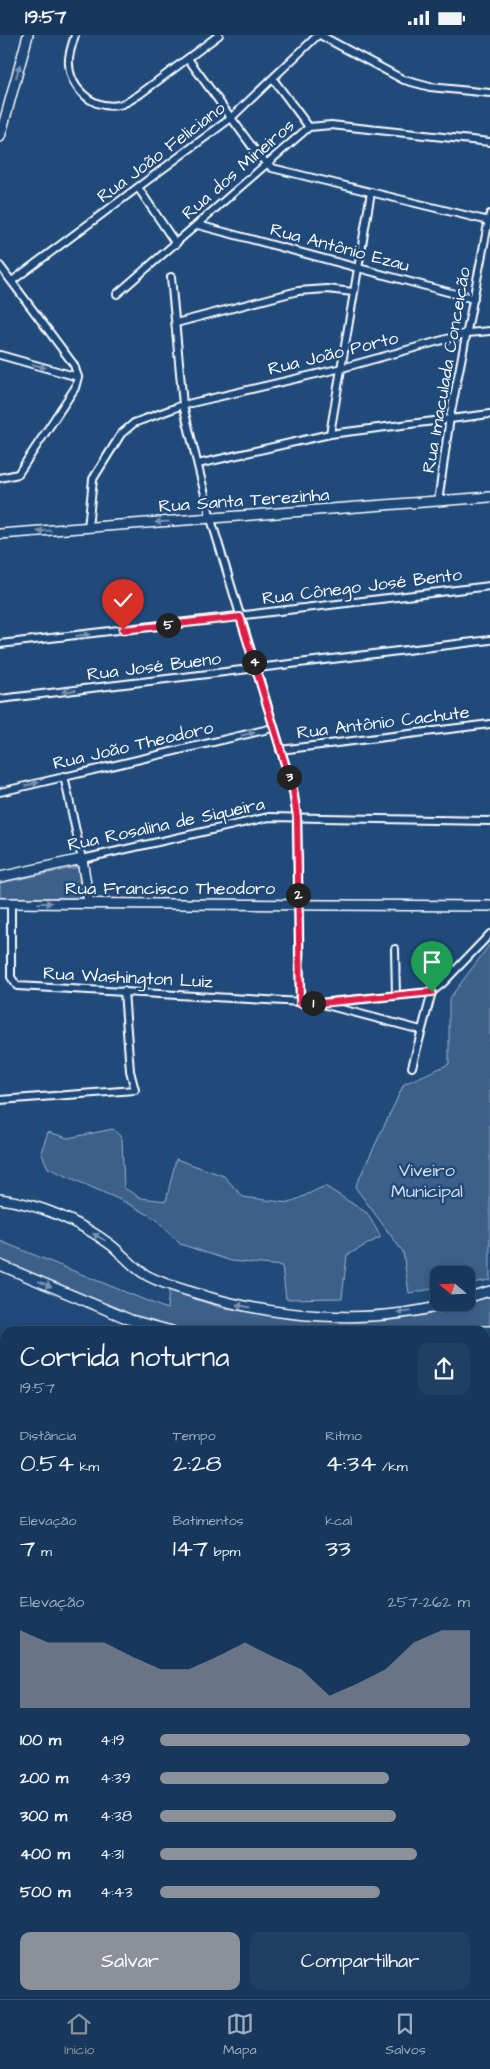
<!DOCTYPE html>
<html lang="pt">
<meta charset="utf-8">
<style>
body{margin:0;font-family:"Architects Daughter",sans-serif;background:#203f62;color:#f1f3f6;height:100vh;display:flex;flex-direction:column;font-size:19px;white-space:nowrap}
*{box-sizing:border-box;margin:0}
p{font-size:16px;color:#9eacbb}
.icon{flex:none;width:28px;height:28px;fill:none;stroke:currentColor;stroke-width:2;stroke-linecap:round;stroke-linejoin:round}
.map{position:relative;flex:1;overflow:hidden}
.panel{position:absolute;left:0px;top:1291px;width:490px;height:674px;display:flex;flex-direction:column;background:#17385c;border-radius:15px 15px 0 0;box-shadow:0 2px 12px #0003,0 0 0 1px #365272}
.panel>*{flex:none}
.needle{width:32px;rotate:289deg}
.fabs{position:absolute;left:430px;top:1231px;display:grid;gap:10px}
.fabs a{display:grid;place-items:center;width:45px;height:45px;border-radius:10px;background:#17385c;box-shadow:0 2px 12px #0003,0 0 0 1px #365272;font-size:25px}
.pin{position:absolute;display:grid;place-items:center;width:42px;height:42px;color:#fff;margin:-51px -21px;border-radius:50% 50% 50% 0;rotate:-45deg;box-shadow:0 0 5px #0007}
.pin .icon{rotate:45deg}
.km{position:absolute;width:25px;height:25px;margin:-12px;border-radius:50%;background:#222;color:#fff;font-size:14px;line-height:25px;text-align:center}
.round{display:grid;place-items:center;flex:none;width:52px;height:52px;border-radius:10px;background:#203f62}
.summary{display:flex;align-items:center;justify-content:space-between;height:85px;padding:0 20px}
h1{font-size:28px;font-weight:600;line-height:38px}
.stats{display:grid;grid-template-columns:repeat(3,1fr);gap:8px;height:85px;padding:5px 20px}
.stats div{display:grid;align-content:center}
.stats b{font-size:25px;font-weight:600}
.stats small{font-size:14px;font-weight:400}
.stats p{font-size:14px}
.chart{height:140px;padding:10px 20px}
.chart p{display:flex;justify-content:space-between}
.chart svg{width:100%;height:90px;margin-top:5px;fill:#8c9099;opacity:.7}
.cta{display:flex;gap:10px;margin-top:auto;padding:10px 20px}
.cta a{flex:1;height:58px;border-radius:10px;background:#8c9099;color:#fff;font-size:20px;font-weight:600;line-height:58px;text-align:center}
.cta a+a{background:#203f62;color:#f1f3f6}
ul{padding:0 20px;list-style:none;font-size:16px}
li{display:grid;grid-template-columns:80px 60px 1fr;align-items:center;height:38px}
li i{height:12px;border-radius:6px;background:#8c9099}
.status{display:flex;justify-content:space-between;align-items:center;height:35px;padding:0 25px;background:#17385c;direction:ltr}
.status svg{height:14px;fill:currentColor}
.tab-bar{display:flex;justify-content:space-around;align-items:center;height:70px;border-top:1px solid #365272;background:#17385c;font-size:14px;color:#9eacbb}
.tab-bar a{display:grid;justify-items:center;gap:2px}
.tab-bar .selected{color:#8c9099}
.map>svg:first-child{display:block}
.green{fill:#3c618b;stroke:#9eb0c5}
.water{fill:#6583a4;stroke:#a3b5c8}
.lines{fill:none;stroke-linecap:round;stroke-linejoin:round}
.street-casing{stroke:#fff;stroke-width:10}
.secondary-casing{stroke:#fff;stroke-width:12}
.street{stroke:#1f4a7a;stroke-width:6}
.secondary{stroke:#1f4a7a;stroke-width:9}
.oneway{fill:#7992af}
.route-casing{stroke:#fff;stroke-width:10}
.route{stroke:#e11d48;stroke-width:6}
.labels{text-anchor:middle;stroke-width:5;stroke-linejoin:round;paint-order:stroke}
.street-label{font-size:18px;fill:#fff;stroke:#1f4a7a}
.park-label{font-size:18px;fill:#d8dfe8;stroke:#1f4a7a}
</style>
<div class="status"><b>19:57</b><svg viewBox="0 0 49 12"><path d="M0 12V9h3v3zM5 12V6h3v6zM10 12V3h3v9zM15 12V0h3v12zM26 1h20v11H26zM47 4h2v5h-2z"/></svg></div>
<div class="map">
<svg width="490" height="1964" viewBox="0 0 490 1964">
<rect width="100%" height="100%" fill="#1f4a7a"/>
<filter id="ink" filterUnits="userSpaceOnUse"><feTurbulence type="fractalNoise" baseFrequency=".02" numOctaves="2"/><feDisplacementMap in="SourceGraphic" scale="10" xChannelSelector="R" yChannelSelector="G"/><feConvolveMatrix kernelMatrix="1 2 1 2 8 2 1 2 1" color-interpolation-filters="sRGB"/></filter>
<g filter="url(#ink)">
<!-- green -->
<g class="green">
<polygon points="78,832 81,863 0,863 0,848"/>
<polygon points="490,909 490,1245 466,1249 466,1240 439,1240 439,1253 409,1258 403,1217 355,1152 404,1049 449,1029 449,964"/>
<polygon points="113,1094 122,1103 124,1153 141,1163 166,1166 176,1124 224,1141 243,1162 289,1168 325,1151 367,1178 381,1202 347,1220 342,1263 286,1264 282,1231 231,1226 180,1209 156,1184 127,1168 48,1133 41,1117 48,1097 68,1103"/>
<polygon points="0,1206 167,1274 169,1255 219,1272 272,1279 433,1275 490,1260 490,1291 422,1296 203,1296 184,1294 147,1289 0,1227"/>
</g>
<!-- water -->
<g class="water">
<polygon points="490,1455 490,1557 485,1558 485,1457"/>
<polygon points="5,1541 5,1643 0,1644 0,1543"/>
</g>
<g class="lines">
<!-- street casing -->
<g class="street-casing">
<g id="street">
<path d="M 75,0 C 73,7 70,15 69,23 C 67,51 91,75 119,70 C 127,68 134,63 140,59 L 219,0"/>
<polyline points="320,0 404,45 430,52 490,58"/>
<polyline points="189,25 259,121 272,133 489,186"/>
<polyline points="273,44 309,92"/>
<polyline points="139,154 176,209"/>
<polyline points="198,190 474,264"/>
<polyline points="0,231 74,330 78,342 75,353 18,439 0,443"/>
<polyline points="171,242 183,370 211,484 293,755 297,782 300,968"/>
<polyline points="12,246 231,83 318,0"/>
<polyline points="117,259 309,92 331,90 490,107"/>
<polyline points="176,288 298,256 327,254 353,257"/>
<polyline points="0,320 78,342"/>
<polyline points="330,399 371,157"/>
<polyline points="198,429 330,399 490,379"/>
<polyline points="438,467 450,382 490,179"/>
<polyline points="88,493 93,444 121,399 134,388 183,370 342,333 468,298 490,296"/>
<polyline points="0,609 490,551"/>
<polyline points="0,664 490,605"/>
<polyline points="280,715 490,689"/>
<polyline points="64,741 82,824 269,782 490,786"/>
<polyline points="0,757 273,693"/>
<polyline points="11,868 11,942 17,951 321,968 432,957"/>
<polyline points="395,914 396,960"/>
<polyline points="326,970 421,995"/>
<polyline points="412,1032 432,957 443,948 490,899"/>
<polyline points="0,1065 135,1055 130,1036 124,956"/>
<polyline points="485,1316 490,1321"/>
<polyline points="0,1321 5,1322"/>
<polyline points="0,1381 5,1380"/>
<polyline points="0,1427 5,1427"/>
<polyline points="485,1790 490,1803"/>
<polyline points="231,1960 233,1964"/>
<polyline points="476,1960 477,1964"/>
<polyline points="396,1962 397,1964"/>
</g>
</g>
<!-- secondary casing -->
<g class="secondary-casing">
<g id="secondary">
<polyline points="0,102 28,0"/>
<polyline points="0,499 490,462"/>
<polyline points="0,842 82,824 89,868"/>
<polyline points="0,868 490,871"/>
<path d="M 0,1164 C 39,1169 79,1186 111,1210 C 124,1220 134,1234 148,1241 C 163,1249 179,1253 195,1258 C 275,1283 370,1291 452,1268"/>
<polyline points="0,1230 131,1285 172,1296"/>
<polyline points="466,1263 490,1256"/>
<polyline points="483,1296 490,1296"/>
<polyline points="485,1608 490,1608"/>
<polyline points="0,1706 5,1702"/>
<polyline points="485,1871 490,1869"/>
<polyline points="309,1960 311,1964"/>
<polyline points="321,1960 323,1964"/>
</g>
</g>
<!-- street -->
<use href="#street" class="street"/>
<!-- secondary -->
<use href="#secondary" class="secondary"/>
</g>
<!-- one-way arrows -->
<defs><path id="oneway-solid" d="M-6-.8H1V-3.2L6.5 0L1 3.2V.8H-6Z" transform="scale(1.25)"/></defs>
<g class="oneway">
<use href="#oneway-solid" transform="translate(18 36) rotate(-75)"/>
<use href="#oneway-solid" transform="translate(39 331) rotate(15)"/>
<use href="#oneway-solid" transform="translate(162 487) rotate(176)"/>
<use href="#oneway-solid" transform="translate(44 496) rotate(176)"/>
<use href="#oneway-solid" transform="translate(83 600) rotate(-7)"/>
<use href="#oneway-solid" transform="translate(69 656) rotate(173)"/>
<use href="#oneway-solid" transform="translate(248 699) rotate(-13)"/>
<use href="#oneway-solid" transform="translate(32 749) rotate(-14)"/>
<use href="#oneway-solid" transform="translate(45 868) rotate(-1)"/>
<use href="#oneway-solid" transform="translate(99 1202) rotate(-150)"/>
<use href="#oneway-solid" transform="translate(45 1249) rotate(23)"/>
<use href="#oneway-solid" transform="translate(243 1271) rotate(-168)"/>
<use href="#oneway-solid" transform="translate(404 1277) rotate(174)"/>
</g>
</g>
<g class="lines" filter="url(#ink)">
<!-- route casing -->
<g class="route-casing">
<polyline id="route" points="123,595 240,582 293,755 297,782 300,968 321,968 432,957"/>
</g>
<!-- route -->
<use href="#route" class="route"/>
</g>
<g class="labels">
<!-- street labels -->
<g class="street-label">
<text transform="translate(161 117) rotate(-37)" y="6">Rua João Feliciano</text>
<text transform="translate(238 134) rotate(-41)" y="6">Rua dos Mineiros</text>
<text transform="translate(340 212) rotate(15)" y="6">Rua Antônio Ezau</text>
<text transform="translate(333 318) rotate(-14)" y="6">Rua João Porto</text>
<text transform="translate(446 335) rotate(-80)" y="6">Rua Imaculada Conceição</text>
<text transform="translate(244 465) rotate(-4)" y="6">Rua Santa Terezinha</text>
<text transform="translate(362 551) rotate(-7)" y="6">Rua Cônego José Bento</text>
<text transform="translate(154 631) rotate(-7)" y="6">Rua José Bueno</text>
<text transform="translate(383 687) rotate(-7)" y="6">Rua Antônio Cachute</text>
<text transform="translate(133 710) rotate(-13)" y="6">Rua João Theodoro</text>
<text transform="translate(166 789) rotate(-12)" y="6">Rua Rosalina de Siqueira</text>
<text x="170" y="859">Rua Francisco Theodoro</text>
<text transform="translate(128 942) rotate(3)" y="6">Rua Washington Luiz</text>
</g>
<!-- park labels -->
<g class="park-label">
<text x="427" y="1141">Viveiro<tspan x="427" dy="21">Municipal</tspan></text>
</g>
</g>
</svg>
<div class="fabs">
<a><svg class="needle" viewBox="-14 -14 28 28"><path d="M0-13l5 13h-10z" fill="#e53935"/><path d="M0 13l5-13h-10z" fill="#9eacbb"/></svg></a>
</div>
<div class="pin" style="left:432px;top:957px;background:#1e9e55"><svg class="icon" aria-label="arrive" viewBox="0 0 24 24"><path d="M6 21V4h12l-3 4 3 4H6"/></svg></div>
<div class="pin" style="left:123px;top:595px;background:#d93025"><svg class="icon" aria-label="check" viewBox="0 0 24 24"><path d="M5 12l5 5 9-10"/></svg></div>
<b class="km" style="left:313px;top:968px">1</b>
<b class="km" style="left:298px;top:860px">2</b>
<b class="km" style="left:289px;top:742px">3</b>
<b class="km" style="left:254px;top:627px">4</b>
<b class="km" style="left:168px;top:590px">5</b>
<section class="panel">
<div class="summary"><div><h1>Corrida noturna</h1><p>19:57</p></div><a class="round"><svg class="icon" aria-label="share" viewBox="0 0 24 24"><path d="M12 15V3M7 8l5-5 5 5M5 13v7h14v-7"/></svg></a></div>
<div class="stats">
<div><p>Distância</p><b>0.54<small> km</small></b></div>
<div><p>Tempo</p><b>2:28</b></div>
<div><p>Ritmo</p><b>4:34<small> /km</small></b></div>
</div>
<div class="stats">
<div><p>Elevação</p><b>7<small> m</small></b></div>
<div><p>Batimentos</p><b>147<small> bpm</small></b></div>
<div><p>kcal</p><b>33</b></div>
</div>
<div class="chart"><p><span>Elevação</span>257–262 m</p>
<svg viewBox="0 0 160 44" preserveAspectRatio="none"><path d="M0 44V6L10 12L20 12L30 12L40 19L50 25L60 25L70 19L80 12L90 19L100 25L110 38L120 32L130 25L140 12L150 6L160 6V44z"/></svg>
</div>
<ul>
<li><b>100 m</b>4:19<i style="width:100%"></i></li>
<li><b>200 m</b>4:39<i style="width:74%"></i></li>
<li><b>300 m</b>4:38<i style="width:76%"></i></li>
<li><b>400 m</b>4:31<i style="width:83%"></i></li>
<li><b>500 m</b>4:43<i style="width:71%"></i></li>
</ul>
<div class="cta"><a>Salvar</a><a>Compartilhar</a></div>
</section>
</div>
<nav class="tab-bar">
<a class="selected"><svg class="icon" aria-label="home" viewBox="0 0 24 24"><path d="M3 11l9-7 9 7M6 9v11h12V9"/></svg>Início</a>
<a><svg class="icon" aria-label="map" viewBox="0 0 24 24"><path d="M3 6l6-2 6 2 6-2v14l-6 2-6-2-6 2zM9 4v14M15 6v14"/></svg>Mapa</a>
<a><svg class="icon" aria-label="saved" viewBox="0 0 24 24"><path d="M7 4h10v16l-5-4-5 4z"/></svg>Salvos</a>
</nav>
